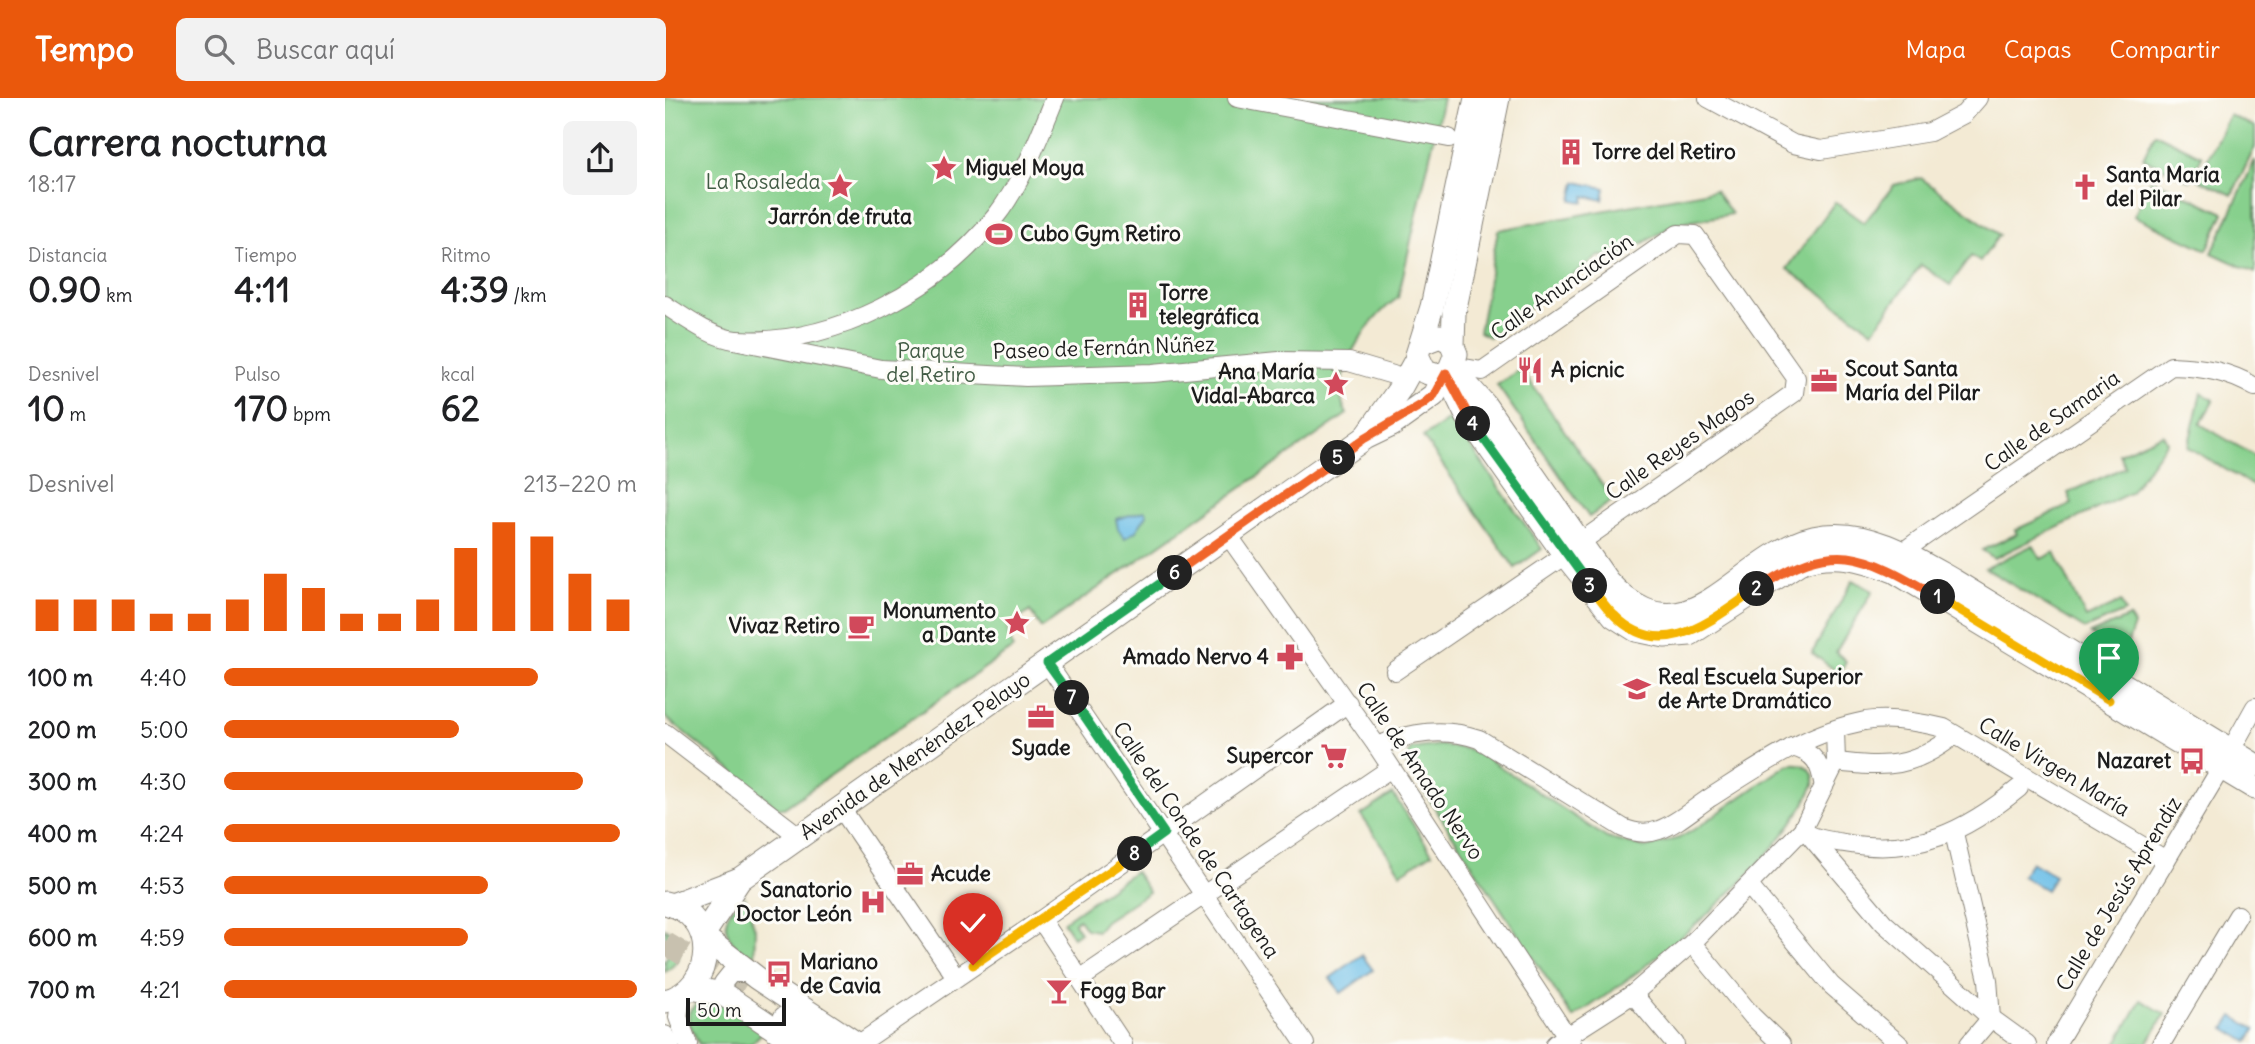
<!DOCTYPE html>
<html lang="es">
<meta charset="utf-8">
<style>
body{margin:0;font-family:Delius,sans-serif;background:#f2f2f2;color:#202124;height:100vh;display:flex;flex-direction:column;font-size:26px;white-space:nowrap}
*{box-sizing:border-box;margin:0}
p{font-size:23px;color:#757577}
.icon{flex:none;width:38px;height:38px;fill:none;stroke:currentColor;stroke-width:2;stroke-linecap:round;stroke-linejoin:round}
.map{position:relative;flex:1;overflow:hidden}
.details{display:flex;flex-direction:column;background:#fff;width:665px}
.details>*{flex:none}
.scale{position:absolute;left:21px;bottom:18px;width:100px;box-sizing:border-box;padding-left:7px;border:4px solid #1c1c1c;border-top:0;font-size:19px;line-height:24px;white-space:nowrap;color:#1c1c1c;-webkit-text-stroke:5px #fdfcf7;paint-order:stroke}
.pin{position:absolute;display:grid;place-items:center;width:60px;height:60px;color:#fff;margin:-72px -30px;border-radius:50% 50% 50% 0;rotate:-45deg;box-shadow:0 0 7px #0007}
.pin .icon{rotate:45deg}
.km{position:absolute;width:35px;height:35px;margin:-18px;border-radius:50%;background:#222;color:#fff;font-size:19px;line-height:35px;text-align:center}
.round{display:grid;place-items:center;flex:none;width:74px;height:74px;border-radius:10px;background:#f2f2f2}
.head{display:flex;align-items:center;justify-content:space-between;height:119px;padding:0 28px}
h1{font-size:38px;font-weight:800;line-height:52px}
.metrics{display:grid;grid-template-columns:repeat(3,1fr);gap:10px;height:119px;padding:7px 28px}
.metrics div{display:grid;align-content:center}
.metrics b{font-size:35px;font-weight:800}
.metrics small{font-size:19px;font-weight:400}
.metrics p{font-size:19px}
.chart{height:196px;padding:14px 28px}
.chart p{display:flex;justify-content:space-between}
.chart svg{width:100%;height:126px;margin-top:7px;stroke:#ea580c;stroke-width:6}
ul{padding:0 28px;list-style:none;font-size:23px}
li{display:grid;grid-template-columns:112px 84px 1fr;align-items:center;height:52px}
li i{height:18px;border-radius:9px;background:#ea580c}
header{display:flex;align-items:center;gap:42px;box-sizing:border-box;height:98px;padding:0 35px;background:#ea580c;color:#fff}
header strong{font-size:33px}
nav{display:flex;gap:38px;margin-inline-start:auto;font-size:24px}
.search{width:490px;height:63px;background:#f2f2f2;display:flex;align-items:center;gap:18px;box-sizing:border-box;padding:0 24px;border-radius:10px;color:#757577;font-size:26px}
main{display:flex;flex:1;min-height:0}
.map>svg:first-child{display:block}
.green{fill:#87d08d;stroke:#527654;stroke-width:2}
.water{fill:#6bbee7;stroke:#446d82;stroke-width:2}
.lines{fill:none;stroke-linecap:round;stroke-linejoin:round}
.major-tunnel{stroke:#c8c1af;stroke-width:23;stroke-dasharray:23 11;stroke-linecap:butt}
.minor-casing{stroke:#888378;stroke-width:20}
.major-casing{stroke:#888378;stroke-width:25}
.minor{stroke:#fff;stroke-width:18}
.major{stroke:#fff;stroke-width:23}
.split-1-casing{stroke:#fff;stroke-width:14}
.split-2-casing{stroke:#fff;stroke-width:14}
.split-3-casing{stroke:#fff;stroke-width:14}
.split-4-casing{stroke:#fff;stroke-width:14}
.split-5-casing{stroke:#fff;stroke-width:14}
.split-6-casing{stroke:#fff;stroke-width:14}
.split-7-casing{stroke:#fff;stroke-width:14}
.split-8-casing{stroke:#fff;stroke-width:14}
.split-9-casing{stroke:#fff;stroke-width:14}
.split-1{stroke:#f5b400;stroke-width:9}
.split-2{stroke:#f0652b;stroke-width:9}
.split-3{stroke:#f5b400;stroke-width:9}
.split-4{stroke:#22a559;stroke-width:9}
.split-5{stroke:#f0652b;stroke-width:9}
.split-6{stroke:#f0652b;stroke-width:9}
.split-7{stroke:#22a559;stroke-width:9}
.split-8{stroke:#22a559;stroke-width:9}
.split-9{stroke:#f5b400;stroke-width:9}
.labels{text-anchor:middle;stroke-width:6;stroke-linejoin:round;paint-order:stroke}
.poi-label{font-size:21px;font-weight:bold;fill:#1c1c1c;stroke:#fdfcf7;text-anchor:start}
.park-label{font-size:21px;fill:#415b44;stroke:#fdfcf7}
.street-label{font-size:21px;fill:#1c1c1c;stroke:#fdfcf7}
</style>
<header>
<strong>Tempo</strong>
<div class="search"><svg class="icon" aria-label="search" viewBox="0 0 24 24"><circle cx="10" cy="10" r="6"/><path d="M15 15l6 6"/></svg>Buscar aquí</div>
<nav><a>Mapa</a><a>Capas</a><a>Compartir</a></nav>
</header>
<main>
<section class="details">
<div class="head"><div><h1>Carrera nocturna</h1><p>18:17</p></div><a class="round"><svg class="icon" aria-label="share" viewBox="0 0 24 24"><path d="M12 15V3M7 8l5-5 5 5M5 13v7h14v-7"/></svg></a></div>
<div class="metrics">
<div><p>Distancia</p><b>0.90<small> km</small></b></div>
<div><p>Tiempo</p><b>4:11</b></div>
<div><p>Ritmo</p><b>4:39<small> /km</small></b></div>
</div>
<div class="metrics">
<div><p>Desnivel</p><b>10<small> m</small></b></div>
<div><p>Pulso</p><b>170<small> bpm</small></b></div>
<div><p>kcal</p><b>62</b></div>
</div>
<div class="chart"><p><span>Desnivel</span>213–220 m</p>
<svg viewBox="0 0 160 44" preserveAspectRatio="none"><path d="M5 44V33M15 44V33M25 44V33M35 44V38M45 44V38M55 44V33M65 44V24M75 44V29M85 44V38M95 44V38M105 44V33M115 44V15M125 44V6M135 44V11M145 44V24M155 44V33"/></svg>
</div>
<ul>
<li><b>100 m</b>4:40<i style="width:76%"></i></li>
<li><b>200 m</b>5:00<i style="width:57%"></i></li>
<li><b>300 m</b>4:30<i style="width:87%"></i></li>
<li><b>400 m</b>4:24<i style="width:96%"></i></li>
<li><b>500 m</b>4:53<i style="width:64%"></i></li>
<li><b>600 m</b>4:59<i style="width:59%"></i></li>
<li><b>700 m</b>4:21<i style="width:100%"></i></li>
</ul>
</section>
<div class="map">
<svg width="1590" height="946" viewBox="0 0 1590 946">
<rect width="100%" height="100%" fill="#fdfcf7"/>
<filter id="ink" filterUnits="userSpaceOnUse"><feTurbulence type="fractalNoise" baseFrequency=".0143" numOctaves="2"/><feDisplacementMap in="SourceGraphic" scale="14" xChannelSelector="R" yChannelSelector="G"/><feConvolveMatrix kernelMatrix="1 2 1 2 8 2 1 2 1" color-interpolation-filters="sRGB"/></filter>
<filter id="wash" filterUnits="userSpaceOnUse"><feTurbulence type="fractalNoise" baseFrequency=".00686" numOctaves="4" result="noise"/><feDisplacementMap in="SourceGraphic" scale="28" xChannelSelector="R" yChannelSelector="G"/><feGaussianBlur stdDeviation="1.57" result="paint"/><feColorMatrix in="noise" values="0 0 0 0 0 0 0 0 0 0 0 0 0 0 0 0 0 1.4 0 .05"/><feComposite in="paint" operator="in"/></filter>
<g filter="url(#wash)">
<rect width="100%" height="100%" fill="#f3ead4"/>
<!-- green -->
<g class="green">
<path d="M 0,0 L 778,0 L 733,200 C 703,220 660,281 682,316 L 376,530 L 365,513 L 342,530 L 348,550 L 119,710 L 113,710 L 0,619 Z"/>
<polygon points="1564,17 1590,29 1590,49 1567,97 1533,81"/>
<polygon points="1490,35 1537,58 1525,83 1478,60"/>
<polygon points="1590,62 1590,175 1547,155"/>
<polygon points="1256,80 1334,137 1315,164 1306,158 1285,187 1256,167 1208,233 1122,171 1170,104 1199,125 1229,87"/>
<polygon points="1486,81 1559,115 1542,152 1469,118"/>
<polygon points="1050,92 1067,116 1010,126 955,159 934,158 824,239 814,234 833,132"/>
<polygon points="856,271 948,402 924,419 832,287"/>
<polygon points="1536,295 1549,302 1535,326 1590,358 1590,389 1523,349"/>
<polygon points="786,320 877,451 850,470 758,339"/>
<polygon points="1498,336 1502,344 1465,395 1329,460 1317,452 1352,436 1350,432 1407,406 1403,395 1460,369 1454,356"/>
<polygon points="1368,447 1376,461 1390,454 1421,520 1456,504 1460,514 1420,531 1320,470"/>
<polygon points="1188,482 1208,493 1171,554 1181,563 1175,576 1147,555"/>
<polygon points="1464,519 1469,527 1459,556 1425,536"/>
<path d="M 775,647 L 803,651 L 822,660 L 942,740 L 980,750 L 1014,740 L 1033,729 L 1122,667 C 1137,663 1151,670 1149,687 C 1110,771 985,869 908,920 L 740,665 L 746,651 Z"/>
<polygon points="728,696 767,755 736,775 696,717"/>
<polygon points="470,773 484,794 440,823 432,833 421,831 414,821 409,825 415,834 408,839 398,824"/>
<path d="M 80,799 L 90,831 L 89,864 C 63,846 46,822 80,799 Z"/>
<path d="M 0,830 C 18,841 19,863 0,874 L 0,862 L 4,856 Z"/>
<polygon points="38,899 48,900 99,933 86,946 34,946 25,927 24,914"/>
<polygon points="1476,902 1500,916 1482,946 1451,946"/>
</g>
<!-- water -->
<g class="water">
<polygon points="911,84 940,90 938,102 920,98 919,104 907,102"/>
<polygon points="480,413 482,417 471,433 460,440 453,431 451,421"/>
<polygon points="1366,764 1390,778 1381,792 1357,778"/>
<polygon points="697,857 708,872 676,895 665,880"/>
<polygon points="1568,918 1590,931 1583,944 1560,930"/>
</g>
</g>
<g filter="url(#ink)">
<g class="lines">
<!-- major-tunnel -->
<polyline class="major-tunnel" points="0,845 79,893"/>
<!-- minor casing -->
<g class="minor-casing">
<g id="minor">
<polyline points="572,0 784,40"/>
<polyline points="1043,0 1128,46 1156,52 1265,34 1299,16 1313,0"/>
<path d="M 0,207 C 20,220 47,240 71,242 C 168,248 272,193 331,118 C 357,85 374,39 390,0"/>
<polyline points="69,242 216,271 361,279 488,275 614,263 684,264 728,277"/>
<polyline points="788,268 817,273 1013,136 1030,137 1131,280 1129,295 914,445"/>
<polyline points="563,437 712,648 907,946"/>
<path d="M 1232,465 L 1238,454 L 1254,442 L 1506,268 C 1537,269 1563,273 1590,289"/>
<polyline points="382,565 640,946"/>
<polyline points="730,573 900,457"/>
<polyline points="0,635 135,739"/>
<path d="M 712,648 C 746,634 779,629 814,641 L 958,730 C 970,735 981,737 994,732 C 1011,726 1027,712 1043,701 C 1092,670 1142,634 1200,623 C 1225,619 1254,624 1279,630 L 1501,762"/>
<path d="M 1127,649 C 1151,655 1155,666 1159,689"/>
<polyline points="1566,652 1590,609"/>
<path d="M 1171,664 C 1222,670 1248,670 1290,637"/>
<polyline points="176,710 291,879"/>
<polyline points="1289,735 1323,882 1326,920"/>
<path d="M 1143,736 C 1153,742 1168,743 1179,745 C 1251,758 1300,734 1354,690"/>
<polyline points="1146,739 1219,825 1326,920 1362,946"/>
<polyline points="1085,789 1166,887 1234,946"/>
<polyline points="376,822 458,946"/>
<polyline points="1027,845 1087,918 1116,946"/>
<polyline points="415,881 726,670"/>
<polyline points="58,896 58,885 66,875 85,875"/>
<polyline points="968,896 1010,946"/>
<polyline points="16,897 13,919 23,946"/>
<polyline points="0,937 6,946"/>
<polyline points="194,946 376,822 683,605"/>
<polyline points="890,946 968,896 1027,845 1137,732 1171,664 1170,632"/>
<polyline points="1304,946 1326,920"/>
<polyline points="1391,946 1556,670"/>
<polyline points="1496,946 1573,817"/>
</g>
</g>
<!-- major casing -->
<g class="major-casing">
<g id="major">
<polyline points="757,245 775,238 786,244 791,256 784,273 773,278 760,274 752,257 767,209 811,0"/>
<polyline points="788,247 789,215 833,0"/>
<path d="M 787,270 L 819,306 L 942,483 C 1027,576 1074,447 1160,438 C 1207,433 1250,461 1289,483 L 1590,667"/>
<path d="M 781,275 L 802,318 L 900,457 L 949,518 L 971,532 L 1000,538 L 1025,536 L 1134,465 C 1168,453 1196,460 1229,473 L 1590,690"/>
<polyline points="702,337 736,289 752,260"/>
<path d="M 0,805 C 54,816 52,891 0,903"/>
<polyline points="7,807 75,781 700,340 727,327 769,297 779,276"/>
<polyline points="38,837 75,781"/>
<polyline points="39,839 92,880 192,946"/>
<polyline points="26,890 58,896 132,946"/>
<polyline points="120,920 159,946"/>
</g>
</g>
<!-- minor -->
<use href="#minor" class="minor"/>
<!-- major -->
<use href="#major" class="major"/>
</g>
</g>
<g class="lines" filter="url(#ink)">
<!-- split-1 casing -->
<g class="split-1-casing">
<polyline id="split-1" points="1273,499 1444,602"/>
</g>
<!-- split-2 casing -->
<g class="split-2-casing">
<path id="split-2" d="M 1092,491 C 1169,439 1198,455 1273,499"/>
</g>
<!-- split-3 casing -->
<g class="split-3-casing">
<path id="split-3" d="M 925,488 C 933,497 940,509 949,517 C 998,567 1049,520 1092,491"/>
</g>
<!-- split-4 casing -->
<g class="split-4-casing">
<polyline id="split-4" points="808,326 925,488"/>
</g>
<!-- split-5 casing -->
<g class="split-5-casing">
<polyline id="split-5" points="673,360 700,340 758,306 769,297 781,275 808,326"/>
</g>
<!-- split-6 casing -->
<g class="split-6-casing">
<polyline id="split-6" points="510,475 673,360"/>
</g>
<!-- split-7 casing -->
<g class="split-7-casing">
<polyline id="split-7" points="407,600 382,565 510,475"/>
</g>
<!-- split-8 casing -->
<g class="split-8-casing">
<polyline id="split-8" points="407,600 499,735 470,756"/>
</g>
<!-- split-9 casing -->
<g class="split-9-casing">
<polyline id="split-9" points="308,867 470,756"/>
</g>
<!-- split-1 -->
<use href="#split-1" class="split-1"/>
<!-- split-2 -->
<use href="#split-2" class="split-2"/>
<!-- split-3 -->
<use href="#split-3" class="split-3"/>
<!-- split-4 -->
<use href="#split-4" class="split-4"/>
<!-- split-5 -->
<use href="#split-5" class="split-5"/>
<!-- split-6 -->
<use href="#split-6" class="split-6"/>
<!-- split-7 -->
<use href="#split-7" class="split-7"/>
<!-- split-8 -->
<use href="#split-8" class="split-8"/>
<!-- split-9 -->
<use href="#split-9" class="split-9"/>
</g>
<!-- icons -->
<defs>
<g id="building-bare" transform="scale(2.1)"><path d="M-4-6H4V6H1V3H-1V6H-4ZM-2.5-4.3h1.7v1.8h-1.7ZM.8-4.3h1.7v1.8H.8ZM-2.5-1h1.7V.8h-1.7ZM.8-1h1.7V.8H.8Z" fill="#d1495b" stroke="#fdfcf7" stroke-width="2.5" paint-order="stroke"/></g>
<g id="sight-bare" transform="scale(2.1)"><path d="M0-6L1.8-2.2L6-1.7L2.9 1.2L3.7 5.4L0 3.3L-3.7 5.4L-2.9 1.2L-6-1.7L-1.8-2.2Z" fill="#d1495b" stroke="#fdfcf7" stroke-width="2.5" paint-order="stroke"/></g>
<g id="church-bare" transform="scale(2.1)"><path d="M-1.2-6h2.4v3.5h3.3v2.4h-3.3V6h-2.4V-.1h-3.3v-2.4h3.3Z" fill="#d1495b" stroke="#fdfcf7" stroke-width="2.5" paint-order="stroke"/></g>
<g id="stadium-bare" transform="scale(2.1)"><path d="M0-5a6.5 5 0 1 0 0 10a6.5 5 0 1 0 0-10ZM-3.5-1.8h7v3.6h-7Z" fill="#d1495b" stroke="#fdfcf7" stroke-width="2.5" paint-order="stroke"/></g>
<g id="restaurant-bare" transform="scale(2.1)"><path d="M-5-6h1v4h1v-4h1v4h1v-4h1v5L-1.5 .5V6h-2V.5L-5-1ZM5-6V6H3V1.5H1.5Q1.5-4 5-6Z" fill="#d1495b" stroke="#fdfcf7" stroke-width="2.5" paint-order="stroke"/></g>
<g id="office-bare" transform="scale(2.1)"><path d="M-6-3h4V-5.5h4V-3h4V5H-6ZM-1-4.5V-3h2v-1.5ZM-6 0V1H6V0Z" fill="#d1495b" stroke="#fdfcf7" stroke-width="2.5" paint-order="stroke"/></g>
<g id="cafe-bare" transform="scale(2.1)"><path d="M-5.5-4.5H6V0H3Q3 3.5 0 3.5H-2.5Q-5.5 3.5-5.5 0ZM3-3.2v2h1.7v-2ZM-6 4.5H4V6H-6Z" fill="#d1495b" stroke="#fdfcf7" stroke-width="2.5" paint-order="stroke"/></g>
<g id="pharmacy-bare" transform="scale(2.1)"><path d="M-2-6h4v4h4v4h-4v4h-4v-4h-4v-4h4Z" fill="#d1495b" stroke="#fdfcf7" stroke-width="2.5" paint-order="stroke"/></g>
<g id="university-bare" transform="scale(2.1)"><path d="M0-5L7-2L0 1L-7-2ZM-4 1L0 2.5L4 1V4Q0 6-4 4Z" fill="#d1495b" stroke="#fdfcf7" stroke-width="2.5" paint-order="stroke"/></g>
<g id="supermarket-bare" transform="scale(2.1)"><path d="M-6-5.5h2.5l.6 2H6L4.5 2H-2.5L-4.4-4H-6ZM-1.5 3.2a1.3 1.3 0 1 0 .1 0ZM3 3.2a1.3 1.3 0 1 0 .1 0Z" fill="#d1495b" stroke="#fdfcf7" stroke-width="2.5" paint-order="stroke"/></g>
<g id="bus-bare" transform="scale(2.1)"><path d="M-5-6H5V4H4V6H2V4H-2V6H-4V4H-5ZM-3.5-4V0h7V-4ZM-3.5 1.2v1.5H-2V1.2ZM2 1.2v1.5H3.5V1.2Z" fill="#d1495b" stroke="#fdfcf7" stroke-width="2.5" paint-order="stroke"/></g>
<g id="hospital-bare" transform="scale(2.1)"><path d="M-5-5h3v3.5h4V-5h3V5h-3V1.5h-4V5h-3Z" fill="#d1495b" stroke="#fdfcf7" stroke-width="2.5" paint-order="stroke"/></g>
<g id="bar-bare" transform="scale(2.1)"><path d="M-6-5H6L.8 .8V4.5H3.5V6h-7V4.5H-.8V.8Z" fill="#d1495b" stroke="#fdfcf7" stroke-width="2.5" paint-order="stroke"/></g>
</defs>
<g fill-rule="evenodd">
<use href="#building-bare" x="906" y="54"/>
<use href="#sight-bare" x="279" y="70"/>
<use href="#sight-bare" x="175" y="88"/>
<use href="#church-bare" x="1420" y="89"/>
<use href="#stadium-bare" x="334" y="136"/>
<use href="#building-bare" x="473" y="207"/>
<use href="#restaurant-bare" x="865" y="272"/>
<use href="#office-bare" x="1159" y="283"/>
<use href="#sight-bare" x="671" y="286"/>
<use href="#sight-bare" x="352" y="525"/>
<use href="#cafe-bare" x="196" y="528"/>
<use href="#pharmacy-bare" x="625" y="559"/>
<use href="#university-bare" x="972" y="591"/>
<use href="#office-bare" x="376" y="619"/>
<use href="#supermarket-bare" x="669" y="658"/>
<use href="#bus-bare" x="1527" y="663"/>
<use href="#office-bare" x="245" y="776"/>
<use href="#hospital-bare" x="208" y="804"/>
<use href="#bus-bare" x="114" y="876"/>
<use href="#bar-bare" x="394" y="893"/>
</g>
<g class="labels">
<!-- poi labels -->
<g class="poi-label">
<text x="927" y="61">Torre del Retiro</text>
<text x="300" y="77">Miguel Moya</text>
<text x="1441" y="84">Santa María<tspan x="1441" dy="24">del Pilar</tspan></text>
<text x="175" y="126" text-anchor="middle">Jarrón de fruta</text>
<text x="355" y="143">Cubo Gym Retiro</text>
<text x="494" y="202">Torre<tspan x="494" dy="24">telegráfica</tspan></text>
<text x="1180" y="278">Scout Santa<tspan x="1180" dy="24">María del Pilar</tspan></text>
<text x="886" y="279">A picnic</text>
<text x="650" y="281" text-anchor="end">Ana María<tspan x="650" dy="24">Vidal-Abarca</tspan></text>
<text x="331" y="520" text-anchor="end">Monumento<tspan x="331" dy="24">a Dante</tspan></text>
<text x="175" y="535" text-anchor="end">Vivaz Retiro</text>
<text x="604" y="566" text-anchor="end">Amado Nervo 4</text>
<text x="993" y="586">Real Escuela Superior<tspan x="993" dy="24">de Arte Dramático</tspan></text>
<text x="376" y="657" text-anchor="middle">Syade</text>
<text x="648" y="665" text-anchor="end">Supercor</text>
<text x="1506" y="670" text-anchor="end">Nazaret</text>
<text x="266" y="783">Acude</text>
<text x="187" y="799" text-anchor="end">Sanatorio<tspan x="187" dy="24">Doctor León</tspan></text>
<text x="135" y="871">Mariano<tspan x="135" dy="24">de Cavia</tspan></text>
<text x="415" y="900">Fogg Bar</text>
</g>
<!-- park labels -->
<g class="park-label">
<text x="98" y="91">La Rosaleda</text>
<text x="266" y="260">Parque<tspan x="266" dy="24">del Retiro</tspan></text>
</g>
<!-- street labels -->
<g class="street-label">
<text transform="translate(897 189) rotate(-35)" y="7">Calle Anunciación</text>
<text transform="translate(439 250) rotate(-2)" y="7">Paseo de Fernán Núñez</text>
<text transform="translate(1387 323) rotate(-35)" y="7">Calle de Samaria</text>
<text transform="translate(1015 347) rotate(-35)" y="7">Calle Reyes Magos</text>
<text transform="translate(250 658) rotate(-35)" y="7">Avenida de Menéndez Pelayo</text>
<text transform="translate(1389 669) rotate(31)" y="7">Calle Virgen María</text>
<text transform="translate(755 673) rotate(56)" y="7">Calle de Amado Nervo</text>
<text transform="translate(531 742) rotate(56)" y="7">Calle del Conde de Cartagena</text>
<text transform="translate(1454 796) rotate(-59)" y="7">Calle de Jesús Aprendiz</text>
</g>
</g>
</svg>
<div class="scale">50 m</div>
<div class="pin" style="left:1444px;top:602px;background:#1e9e55"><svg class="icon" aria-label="arrive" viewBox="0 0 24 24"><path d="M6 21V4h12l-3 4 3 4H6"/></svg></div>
<div class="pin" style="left:308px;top:867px;background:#d93025"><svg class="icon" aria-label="check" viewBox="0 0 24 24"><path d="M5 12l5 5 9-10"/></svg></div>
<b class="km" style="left:1273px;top:499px">1</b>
<b class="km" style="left:1092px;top:491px">2</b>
<b class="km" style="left:925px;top:488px">3</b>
<b class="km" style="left:808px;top:326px">4</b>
<b class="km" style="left:673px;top:360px">5</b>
<b class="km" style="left:510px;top:475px">6</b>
<b class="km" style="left:407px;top:600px">7</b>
<b class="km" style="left:470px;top:756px">8</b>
</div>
</main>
